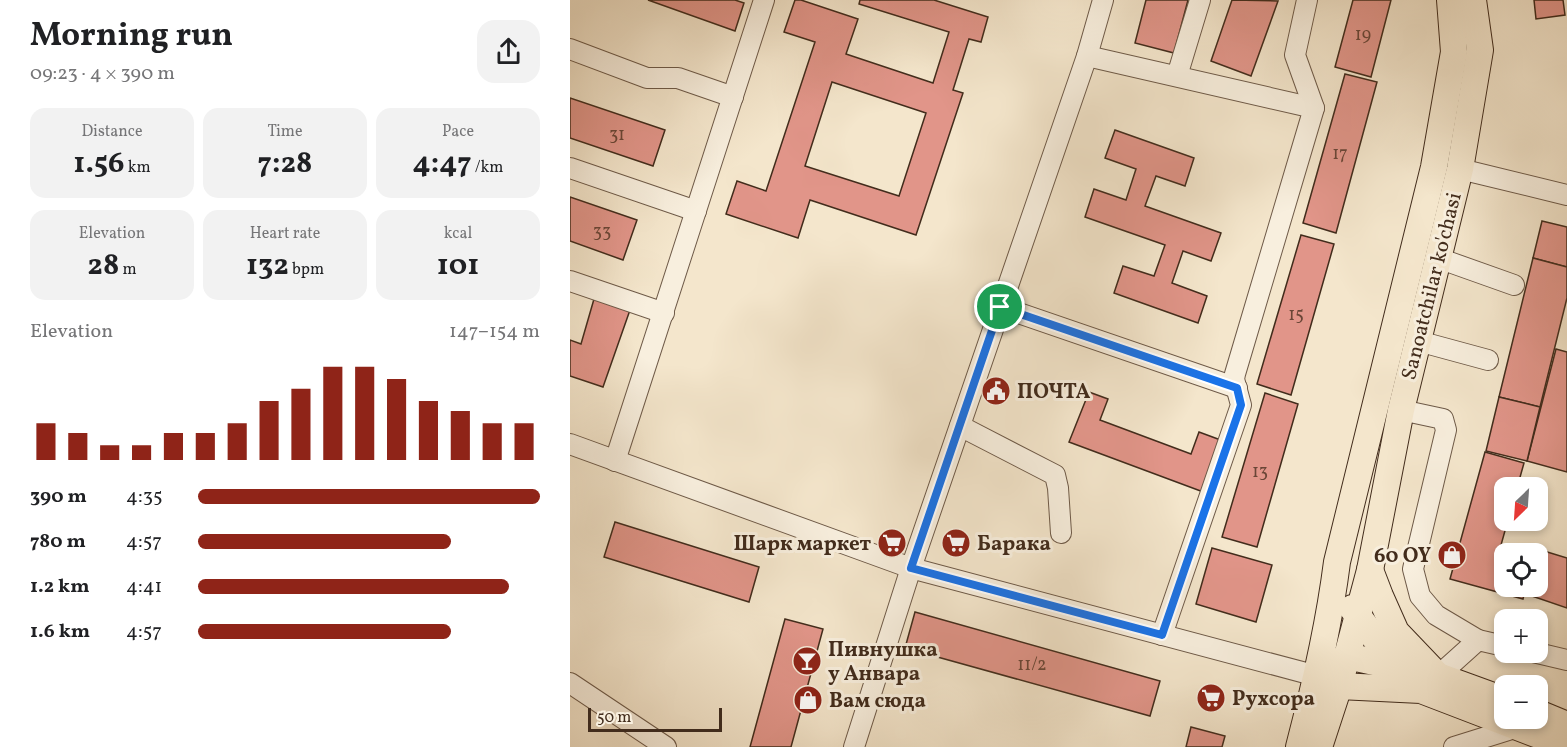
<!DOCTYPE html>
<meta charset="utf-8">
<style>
body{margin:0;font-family:Vollkorn,serif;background:#f2f2f2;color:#202124;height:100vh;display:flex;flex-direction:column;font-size:22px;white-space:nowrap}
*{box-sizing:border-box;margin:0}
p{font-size:20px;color:#757577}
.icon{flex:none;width:33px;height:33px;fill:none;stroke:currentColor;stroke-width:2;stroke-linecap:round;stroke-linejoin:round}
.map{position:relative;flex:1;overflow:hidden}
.panel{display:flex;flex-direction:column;background:#fff;width:570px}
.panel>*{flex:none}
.needle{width:39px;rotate:205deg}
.fabs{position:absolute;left:924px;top:477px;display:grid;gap:12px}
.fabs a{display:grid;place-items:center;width:54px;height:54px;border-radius:12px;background:#fff;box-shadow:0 3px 9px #0003;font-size:30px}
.scale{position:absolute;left:18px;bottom:15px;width:134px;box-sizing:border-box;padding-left:6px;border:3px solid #422c1c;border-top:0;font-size:16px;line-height:21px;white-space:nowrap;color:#422c1c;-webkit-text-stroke:4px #f8efde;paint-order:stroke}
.pin{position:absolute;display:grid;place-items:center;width:51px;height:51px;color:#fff;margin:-26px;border:3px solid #fff;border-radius:50%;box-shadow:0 2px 6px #0007}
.round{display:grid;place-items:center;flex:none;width:63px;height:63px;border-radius:18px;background:#f2f2f2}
.headline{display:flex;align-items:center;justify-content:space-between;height:102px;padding:0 30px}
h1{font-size:33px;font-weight:700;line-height:45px}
.metrics{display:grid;grid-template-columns:repeat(3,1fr);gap:9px;height:102px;padding:6px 30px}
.metrics div{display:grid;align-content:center;border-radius:15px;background:#f2f2f2;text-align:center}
.metrics b{font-size:30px;font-weight:700}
.metrics small{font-size:16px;font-weight:400}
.metrics p{font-size:16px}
.chart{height:168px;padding:12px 30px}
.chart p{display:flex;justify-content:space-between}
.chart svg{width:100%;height:108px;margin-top:6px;stroke:#8f2418;stroke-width:6}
ul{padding:0 30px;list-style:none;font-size:20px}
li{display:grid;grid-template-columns:96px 72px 1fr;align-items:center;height:45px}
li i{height:15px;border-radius:8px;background:#8f2418}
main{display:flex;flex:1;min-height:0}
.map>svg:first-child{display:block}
.building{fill:#e19589;stroke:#422c1c;stroke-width:1.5;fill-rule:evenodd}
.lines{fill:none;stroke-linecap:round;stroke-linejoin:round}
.minor-casing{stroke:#6e5a48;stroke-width:22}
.major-casing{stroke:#422c1c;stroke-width:28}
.minor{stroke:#f8efde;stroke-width:20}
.major{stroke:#f4e6cc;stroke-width:26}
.route-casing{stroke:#fff;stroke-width:12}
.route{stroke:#1a73e8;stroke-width:8}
.labels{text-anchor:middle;stroke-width:6;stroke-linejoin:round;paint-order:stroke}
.number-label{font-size:18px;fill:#6a4637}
.street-label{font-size:21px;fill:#422c1c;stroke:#f8efde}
.poi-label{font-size:21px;font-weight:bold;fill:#422c1c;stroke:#f8efde;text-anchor:start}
</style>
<main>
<section class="panel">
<div class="headline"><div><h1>Morning run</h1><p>09:23 · 4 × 390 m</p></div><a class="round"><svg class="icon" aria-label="share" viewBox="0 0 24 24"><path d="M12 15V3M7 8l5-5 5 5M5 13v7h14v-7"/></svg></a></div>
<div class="metrics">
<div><p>Distance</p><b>1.56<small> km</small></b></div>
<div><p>Time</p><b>7:28</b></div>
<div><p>Pace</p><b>4:47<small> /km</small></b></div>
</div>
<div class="metrics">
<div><p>Elevation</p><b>28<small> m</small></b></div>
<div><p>Heart rate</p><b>132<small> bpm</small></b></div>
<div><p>kcal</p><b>101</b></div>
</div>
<div class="chart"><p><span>Elevation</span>147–154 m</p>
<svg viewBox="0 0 160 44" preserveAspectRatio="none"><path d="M5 44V29M15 44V33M25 44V38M35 44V38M45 44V33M55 44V33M65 44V29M75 44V20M85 44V15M95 44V6M105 44V6M115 44V11M125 44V20M135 44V24M145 44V29M155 44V29"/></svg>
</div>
<ul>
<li><b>390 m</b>4:35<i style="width:100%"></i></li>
<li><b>780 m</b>4:57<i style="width:74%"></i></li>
<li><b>1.2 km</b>4:41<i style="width:91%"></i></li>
<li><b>1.6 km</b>4:57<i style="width:74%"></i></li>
</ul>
</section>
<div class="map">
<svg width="997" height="747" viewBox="0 0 997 747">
<rect width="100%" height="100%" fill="#f4e6cc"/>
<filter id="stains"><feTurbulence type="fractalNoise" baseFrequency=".00333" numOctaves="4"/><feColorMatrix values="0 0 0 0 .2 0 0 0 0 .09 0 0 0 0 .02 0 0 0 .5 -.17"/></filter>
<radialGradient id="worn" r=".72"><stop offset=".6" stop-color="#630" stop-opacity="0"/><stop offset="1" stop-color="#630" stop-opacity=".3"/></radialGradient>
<!-- building -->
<g class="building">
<polygon points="78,0 165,0 174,3 165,31"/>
<path d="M 225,0 L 231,0 L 288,19 L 276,54 L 363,83 L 379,32 L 289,4 L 290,0 L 364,0 L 418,17 L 411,42 L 399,39 L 383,90 L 393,93 L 346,235 L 240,200 L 228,238 L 156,214 L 167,181 L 196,191 L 245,42 L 214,32 ZM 262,82 L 356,113 L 329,196 L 235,166 Z"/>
<polygon points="576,0 618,0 604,53 565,43"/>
<polygon points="662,0 708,1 681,76 641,61"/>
<polygon points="783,0 821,0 801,77 765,67"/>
<polygon points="964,0 993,0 995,15 966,19"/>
<polygon points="775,74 807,82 766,233 733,223"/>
<polygon points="0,98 95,130 83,166 0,138"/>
<polygon points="545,130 624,158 615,186 586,176 575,206 651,233 641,261 613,251 602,283 637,296 628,323 544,293 553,266 584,276 595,245 515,217 524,189 556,200 566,169 535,158"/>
<polygon points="0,197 67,220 53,260 0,241"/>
<polygon points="972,221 997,227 997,267 963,258"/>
<polygon points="731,235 764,244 721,395 687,384"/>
<polygon points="963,258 997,267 997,298 970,407 929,397"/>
<polygon points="24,299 60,310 33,387 0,376 0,340 11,344"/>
<polygon points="986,349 997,352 997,472 957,461"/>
<polygon points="519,392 538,399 530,420 621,454 629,432 656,442 636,493 499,442"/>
<polygon points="695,393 728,404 687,547 652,537"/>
<polygon points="929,397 970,407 957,461 916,451"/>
<polygon points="915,452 954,463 947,488 934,488 934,520 938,520 931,545 963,554 934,554 934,586 956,586 953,599 880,579"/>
<polygon points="45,522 189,567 179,602 34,557"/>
<polygon points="642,548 702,565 686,622 626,604"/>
<polygon points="974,551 997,558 997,608 959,595 962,586 968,586 968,571"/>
<polygon points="345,612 590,681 580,716 335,648"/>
<polygon points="215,619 253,629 221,747 180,747"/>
<polygon points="621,727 655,736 652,747 616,747"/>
</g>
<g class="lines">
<!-- minor casing -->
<g class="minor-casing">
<g id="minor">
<polyline points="0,49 77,78 108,78 163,97"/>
<polyline points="517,56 744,108"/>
<polyline points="607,76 630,0"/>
<polyline points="0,168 126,211"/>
<polyline points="890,169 997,195"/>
<polyline points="868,258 944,285"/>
<polyline points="0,281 94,313"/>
<polyline points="431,307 667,388"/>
<polyline points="848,341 918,360"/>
<polyline points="831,410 873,419 876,430 843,569 850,596 866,615 908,640"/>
<polyline points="390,426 485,475 488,488 491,533"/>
<polyline points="0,444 341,568 747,676"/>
<polyline points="45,461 194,0"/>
<polyline points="592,635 671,405 664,379 665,374 744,108 725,55 737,0"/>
<polyline points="963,652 997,660"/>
<polyline points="868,676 908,640 934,646"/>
<polyline points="0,683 96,747"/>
<polyline points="284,747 341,568 517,56 533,0"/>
<polyline points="884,747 948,727"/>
</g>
</g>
<!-- major casing -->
<g class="major-casing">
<g id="major">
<polyline points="800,570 810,596 826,632 868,676"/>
<polyline points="782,608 829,670"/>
<polyline points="764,665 777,656 868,676 934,700"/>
<polyline points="756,680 769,686 851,690 997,746"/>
<polyline points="968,713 997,725"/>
<path d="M 729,747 C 745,686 759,625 767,562 L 864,167 L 884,52 L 880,0"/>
<polyline points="749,747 769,686 800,570 831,410 890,169 910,50 903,0"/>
</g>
</g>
<!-- minor -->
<use href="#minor" class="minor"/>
<!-- major -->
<use href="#major" class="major"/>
</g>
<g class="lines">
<!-- route casing -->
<g class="route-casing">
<polygon id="route" points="430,307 667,388 671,405 592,635 341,568"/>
</g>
<!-- route -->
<use href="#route" class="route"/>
</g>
<!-- icons -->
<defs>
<g id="civic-disc" transform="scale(1.5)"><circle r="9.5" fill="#8f2418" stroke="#f8efde"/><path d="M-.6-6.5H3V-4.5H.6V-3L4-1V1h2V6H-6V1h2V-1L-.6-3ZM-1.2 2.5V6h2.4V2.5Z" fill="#fff"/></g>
<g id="supermarket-disc" transform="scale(1.5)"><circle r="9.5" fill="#8f2418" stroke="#f8efde"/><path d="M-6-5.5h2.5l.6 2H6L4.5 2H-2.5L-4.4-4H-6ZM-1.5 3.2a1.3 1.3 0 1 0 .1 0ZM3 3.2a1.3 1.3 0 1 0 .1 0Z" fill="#fff"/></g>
<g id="shop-disc" transform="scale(1.5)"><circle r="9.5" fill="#8f2418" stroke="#f8efde"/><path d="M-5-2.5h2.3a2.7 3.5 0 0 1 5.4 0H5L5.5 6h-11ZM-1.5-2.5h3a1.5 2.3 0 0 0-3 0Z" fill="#fff"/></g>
<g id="bar-disc" transform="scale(1.5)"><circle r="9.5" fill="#8f2418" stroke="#f8efde"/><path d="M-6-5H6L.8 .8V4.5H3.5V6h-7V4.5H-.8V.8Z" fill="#fff"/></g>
</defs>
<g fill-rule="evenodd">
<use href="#civic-disc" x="426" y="391"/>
<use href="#supermarket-disc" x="322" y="543"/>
<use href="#supermarket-disc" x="386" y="543"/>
<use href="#shop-disc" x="882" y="555"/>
<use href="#bar-disc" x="237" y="661"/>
<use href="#supermarket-disc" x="641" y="698"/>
<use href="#shop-disc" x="238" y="700"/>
</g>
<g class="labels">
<!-- number labels -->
<g class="number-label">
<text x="793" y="40">19</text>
<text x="47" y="140">31</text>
<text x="770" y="159">17</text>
<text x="32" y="237">33</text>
<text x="726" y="320">15</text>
<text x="690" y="477">13</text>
<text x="462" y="670">11/2</text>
</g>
<!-- street labels -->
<g class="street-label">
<text transform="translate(861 286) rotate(-76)" y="7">Sanoatchilar ko'chasi</text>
</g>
<!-- poi labels -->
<g class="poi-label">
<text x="447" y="398">ПОЧТА</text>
<text x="301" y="550" text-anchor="end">Шарк маркет</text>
<text x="407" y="550">Барака</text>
<text x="861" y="562" text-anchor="end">60 OY</text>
<text x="258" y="656">Пивнушка<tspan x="258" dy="24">у Анвара</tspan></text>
<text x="662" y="705">Рухсора</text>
<text x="259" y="707">Вам сюда</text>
</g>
</g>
<rect width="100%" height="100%" filter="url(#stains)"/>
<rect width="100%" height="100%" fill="url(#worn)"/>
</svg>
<div class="fabs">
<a><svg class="needle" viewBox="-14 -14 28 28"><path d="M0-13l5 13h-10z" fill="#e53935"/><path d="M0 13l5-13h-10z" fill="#757577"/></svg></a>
<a><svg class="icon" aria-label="locate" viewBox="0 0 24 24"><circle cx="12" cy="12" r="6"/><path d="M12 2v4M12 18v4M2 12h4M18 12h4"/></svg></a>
<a>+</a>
<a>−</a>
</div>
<div class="scale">50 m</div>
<div class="pin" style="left:430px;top:307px;background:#1e9e55"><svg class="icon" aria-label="arrive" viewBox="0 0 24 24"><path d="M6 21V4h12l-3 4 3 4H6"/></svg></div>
</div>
</main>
